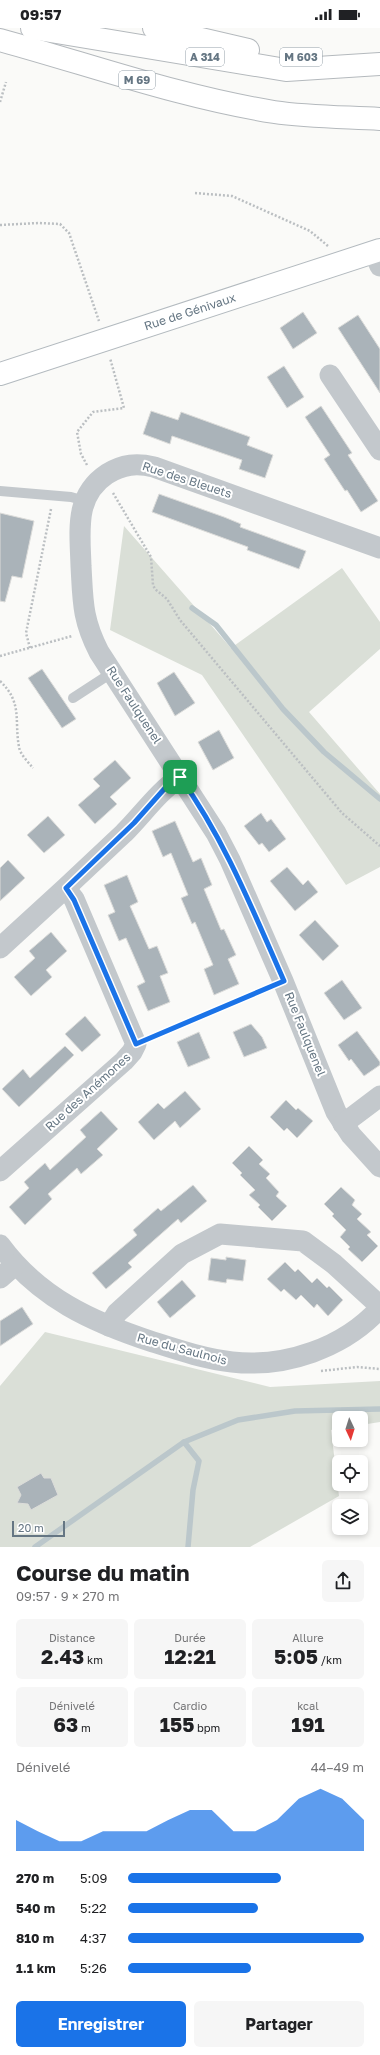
<!DOCTYPE html>
<html lang="fr">
<meta charset="utf-8">
<style>
body{margin:0;font-family:"Golos Text",sans-serif;background:#f6f6f6;color:#202124;height:100vh;display:flex;flex-direction:column;font-size:15px;white-space:nowrap}
*{box-sizing:border-box;margin:0}
p{font-size:13px;color:#757577}
.icon{flex:none;width:22px;height:22px;fill:none;stroke:currentColor;stroke-width:2;stroke-linecap:round;stroke-linejoin:round}
.map{position:relative;height:1519px;overflow:hidden}
.drawer{display:flex;flex-direction:column;background:#fff;flex:1}
.drawer>*{flex:none}
.needle{width:26px;rotate:176deg}
.fabs{position:absolute;left:332px;top:1383px;display:grid;gap:8px}
.fabs a{display:grid;place-items:center;width:36px;height:36px;border-radius:6px;background:#fff;box-shadow:0 2px 6px #0003;font-size:20px}
.scale{position:absolute;left:12px;bottom:10px;width:53px;box-sizing:border-box;padding-left:4px;border:2px solid #657683;border-top:0;font-size:11px;line-height:14px;white-space:nowrap;color:#657683;-webkit-text-stroke:3px #fff;paint-order:stroke}
.pin{position:absolute;display:grid;place-items:center;width:34px;height:34px;color:#fff;margin:-17px;border-radius:8px;box-shadow:0 2px 6px #0006}
.round{display:grid;place-items:center;flex:none;width:42px;height:42px;border-radius:6px;background:#f6f6f6}
.summary{display:flex;align-items:center;justify-content:space-between;height:68px;padding:0 16px}
h1{font-size:22px;font-weight:700;line-height:30px}
.metrics{display:grid;grid-template-columns:repeat(3,1fr);gap:6px;height:68px;padding:4px 16px}
.metrics div{display:grid;align-content:center;border-radius:6px;background:#f6f6f6;text-align:center}
.metrics b{font-size:20px;font-weight:700}
.metrics small{font-size:11px;font-weight:400}
.metrics p{font-size:11px}
.chart{height:112px;padding:8px 16px}
.chart p{display:flex;justify-content:space-between}
.chart svg{width:100%;height:72px;margin-top:4px;fill:#1a73e8;opacity:.7}
.primary-button{display:flex;gap:8px;margin-top:auto;padding:8px 16px}
.primary-button a{flex:1;height:46px;border-radius:6px;background:#1a73e8;color:#fff;font-size:16px;font-weight:700;line-height:46px;text-align:center}
.primary-button a+a{background:#f6f6f6;color:#202124}
ul{padding:0 16px;list-style:none;font-size:13px}
li{display:grid;grid-template-columns:64px 48px 1fr;align-items:center;height:30px}
li i{height:10px;border-radius:5px;background:#1a73e8}
.status{display:flex;justify-content:space-between;align-items:center;height:28px;padding:0 20px;background:#fff;direction:ltr}
.status svg{height:11px;fill:currentColor}
.map>svg:first-child{display:block}
.green{fill:#dadfd7}
.lines{fill:none;stroke-linecap:round;stroke-linejoin:round}
.stream{stroke:#bbc7cb;stroke-width:5.5}
.building{fill:#aab3b9;stroke:#dcdcda}
.secondary-casing{stroke:#b3babf;stroke-width:24}
.highway-casing{stroke:#b4b9bd;stroke-width:24}
.path{stroke:#bbbfc2;stroke-width:2.5;stroke-dasharray:2 2;stroke-linecap:butt}
.lane{stroke:#c3c8cc;stroke-width:10}
.street{stroke:#c3c8cc;stroke-width:21}
.secondary{stroke:#fff;stroke-width:22}
.highway{stroke:#fff;stroke-width:22}
.route-casing{stroke:#fff;stroke-width:8}
.route{stroke:#1a73e8;stroke-width:5}
.labels{text-anchor:middle;stroke-width:4;stroke-linejoin:round;paint-order:stroke}
.shield{fill:#fff;stroke:#939fa8;stroke-width:1}
.shield-label{font-size:11px;font-weight:bold;fill:#657683}
.street-label{font-size:12px;fill:#657683;stroke:#fff}
</style>
<div class="status"><b>09:57</b><svg viewBox="0 0 49 12"><path d="M0 12V9h3v3zM5 12V6h3v6zM10 12V3h3v9zM15 12V0h3v12zM26 1h20v11H26zM47 4h2v5h-2z"/></svg></div>
<div class="map">
<svg width="380" height="1519" viewBox="0 0 380 1519">
<rect width="100%" height="100%" fill="#fafaf8"/>
<!-- green -->
<g class="green">
<polygon points="124,498 231,620 342,540 380,594 380,621 309,684 380,766 380,839 346,857 202,647 110,602"/>
<polygon points="45,1304 270,1359 380,1353 380,1394 361,1397 361,1390 339,1390 339,1400 331,1402 339,1468 250,1519 0,1519 0,1358"/>
</g>
<g class="lines">
<!-- stream -->
<g class="stream">
<polyline points="192,580 216,597 283,681 324,724 380,771"/>
<polyline points="184,1414 199,1433 193,1462 188,1519"/>
<polyline points="35,1519 184,1414 238,1392 295,1383 380,1381"/>
</g>
</g>
<!-- building -->
<g class="building">
<polygon points="303,284 317,305 293,321 280,300"/>
<polygon points="358,287 380,321 380,365 338,300"/>
<polygon points="284,338 304,369 287,380 267,349"/>
<polygon points="321,378 352,425 348,427 378,473 361,484 347,462 345,463 324,431 330,427 305,389"/>
<polygon points="151,383 178,392 181,384 250,409 247,417 273,427 265,450 239,441 242,432 172,408 170,416 143,406"/>
<polygon points="159,466 224,489 241,496 240,499 306,523 299,541 247,522 248,519 152,484"/>
<polygon points="0,485 34,493 22,550 12,548 5,574 0,573"/>
<polygon points="42,641 76,691 62,700 28,650"/>
<polygon points="174,644 195,675 175,688 157,655"/>
<polygon points="219,702 234,730 213,742 198,714"/>
<polygon points="115,732 131,750 110,769 117,776 95,796 78,777 100,758 93,751"/>
<polygon points="261,785 267,794 271,791 286,811 269,824 262,815 259,817 244,798"/>
<polygon points="48,788 65,807 44,825 27,807"/>
<polygon points="175,793 193,834 201,830 212,857 204,861 221,902 224,901 236,927 228,931 239,956 214,967 204,941 213,937 195,894 192,896 181,870 188,867 171,825 163,829 152,803"/>
<polygon points="8,832 25,850 0,873 0,840"/>
<polygon points="287,839 303,857 308,852 318,864 295,883 270,853"/>
<polygon points="127,847 138,874 130,878 149,921 157,918 168,945 160,948 170,974 148,983 137,958 145,954 126,910 119,913 108,887 115,884 104,857"/>
<polygon points="315,892 339,918 323,933 299,907"/>
<polygon points="51,904 67,923 46,942 52,949 31,968 14,949 35,930 29,923"/>
<polygon points="342,952 362,980 344,992 324,965"/>
<polygon points="85,988 101,1007 82,1024 65,1006"/>
<polygon points="251,996 262,1009 267,1020 244,1029 233,1004"/>
<polygon points="357,1003 380,1034 380,1037 364,1048 351,1031 349,1033 338,1017"/>
<polygon points="199,1004 210,1030 188,1039 177,1014"/>
<polygon points="65,1018 74,1027 19,1079 2,1061 23,1041 30,1050"/>
<polygon points="185,1063 201,1081 180,1100 175,1093 154,1112 138,1094 158,1075 164,1081"/>
<polygon points="286,1072 296,1082 298,1080 313,1093 297,1110 287,1100 284,1103 270,1089"/>
<polygon points="101,1083 118,1101 97,1121 103,1127 81,1146 77,1140 48,1166 52,1171 25,1197 9,1179 29,1160 24,1154 45,1135 50,1142 86,1109 80,1102"/>
<polygon points="249,1118 263,1132 259,1136 270,1146 266,1150 279,1164 276,1168 287,1178 272,1193 258,1179 260,1177 249,1167 255,1162 240,1147 242,1145 232,1135"/>
<polygon points="193,1157 207,1173 181,1195 178,1191 128,1235 132,1239 106,1261 92,1245 137,1207 133,1202 158,1180 161,1183"/>
<polygon points="341,1159 355,1172 352,1177 362,1186 357,1191 371,1204 367,1207 378,1218 362,1234 348,1221 350,1219 340,1209 346,1202 332,1188 334,1186 324,1176"/>
<polygon points="226,1229 246,1232 243,1253 227,1251 226,1255 208,1252 211,1230 226,1232"/>
<polygon points="285,1234 295,1244 298,1241 312,1255 317,1250 327,1260 329,1258 343,1272 328,1288 317,1276 314,1280 301,1267 296,1272 284,1261 281,1264 267,1251"/>
<polygon points="182,1252 196,1268 170,1290 157,1274"/>
<polygon points="22,1279 33,1296 0,1318 0,1293"/>
<polygon points="41,1445 44,1450 51,1450 58,1467 31,1482 28,1476 17,1475 21,1467 17,1459"/>
</g>
<g class="lines">
<!-- secondary casing -->
<g class="secondary-casing">
<polyline id="secondary" points="0,346 380,222"/>
</g>
<!-- highway casing -->
<g class="highway-casing">
<g id="highway">
<polyline points="32,0 286,42 380,36"/>
<polyline points="154,0 248,22"/>
<path d="M 0,12 C 91,37 180,69 274,84 C 308,89 345,89 380,91"/>
</g>
</g>
<!-- path -->
<g class="path">
<polyline points="0,74 6,54"/>
<polyline points="195,165 232,168 310,203 328,218"/>
<polyline points="0,197 39,195 60,196 69,205 99,293"/>
<polyline points="87,437 81,426 77,404 93,384 124,380 110,330"/>
<polyline points="113,465 151,529 153,557 155,561 167,571 180,592 342,785 380,818"/>
<polyline points="30,620 26,605 51,481"/>
<polyline points="0,628 72,608"/>
<path d="M 0,653 C 23,675 14,692 19,719 C 20,726 28,734 33,740"/>
<polyline points="154,1009 267,961"/>
<polyline points="321,1343 357,1339 380,1341"/>
</g>
<!-- lane -->
<g class="lane">
<polyline points="0,463 71,469 85,473"/>
<polyline points="73,670 113,644"/>
</g>
<!-- street -->
<g class="street">
<polyline points="374,224 380,238"/>
<polyline points="330,347 380,422"/>
<path d="M 380,520 L 154,439 C 137,435 123,436 107,446 C 74,468 80,503 81,538 C 83,573 82,591 99,624 L 216,805 L 230,832 L 283,953 L 336,1084 L 351,1107 L 380,1139"/>
<path d="M 0,920 C 42,882 83,844 124,805 C 143,786 158,764 180,749"/>
<polyline points="343,1096 380,1068"/>
<polyline points="0,1143 124,1033 132,1024 136,1016 74,871 66,861"/>
<path d="M 0,1217 C 39,1270 92,1294 153,1314 C 178,1322 205,1331 232,1334 C 285,1340 344,1320 380,1280"/>
<polyline points="0,1250 15,1237"/>
<polyline points="109,1298 117,1285 182,1226 220,1206 303,1213 334,1236 380,1278"/>
</g>
<!-- secondary -->
<use href="#secondary" class="secondary"/>
<!-- highway -->
<use href="#highway" class="highway"/>
</g>
<g class="lines">
<!-- route casing -->
<g class="route-casing">
<path id="route" d="M 180,749 C 225,812 253,883 284,953 L 136,1016 L 74,872 L 66,860 L 134,795 L 166,759 Z"/>
</g>
<!-- route -->
<use href="#route" class="route"/>
</g>
<g class="labels">
<!-- shield labels -->
<g class="shield">
<rect x="186" y="20" width="38" height="18" rx="3"/>
<rect x="280" y="20" width="42" height="18" rx="3"/>
<rect x="119" y="43" width="36" height="18" rx="3"/>
</g>
<g class="shield-label">
<text x="205" y="33">A 314</text>
<text x="301" y="33">M 603</text>
<text x="137" y="56">M 69</text>
</g>
<!-- street labels -->
<g class="street-label">
<text transform="translate(190 284) rotate(-18)" y="4">Rue de Génivaux</text>
<text transform="translate(187 452) rotate(18)" y="4">Rue des Bleuets</text>
<text transform="translate(134 677) rotate(57)" y="4">Rue Faulquenel</text>
<text transform="translate(305 1006) rotate(68)" y="4">Rue Faulquenel</text>
<text transform="translate(88 1064) rotate(-42)" y="4">Rue des Anémones</text>
<text transform="translate(182 1321) rotate(15)" y="4">Rue du Saulnois</text>
</g>
</g>
</svg>
<div class="fabs">
<a><svg class="needle" viewBox="-14 -14 28 28"><path d="M0-13l5 13h-10z" fill="#e53935"/><path d="M0 13l5-13h-10z" fill="#757577"/></svg></a>
<a><svg class="icon" aria-label="locate" viewBox="0 0 24 24"><circle cx="12" cy="12" r="6"/><path d="M12 2v4M12 18v4M2 12h4M18 12h4"/></svg></a>
<a><svg class="icon" aria-label="layers" viewBox="0 0 24 24"><path d="M12 4l9 5-9 5-9-5zM3 14l9 5 9-5"/></svg></a>
</div>
<div class="scale">20 m</div>
<div class="pin" style="left:180px;top:749px;background:#1e9e55"><svg class="icon" aria-label="arrive" viewBox="0 0 24 24"><path d="M6 21V4h12l-3 4 3 4H6"/></svg></div>
</div>
<section class="drawer">
<div class="summary"><div><h1>Course du matin</h1><p>09:57 · 9 × 270 m</p></div><a class="round"><svg class="icon" aria-label="share" viewBox="0 0 24 24"><path d="M12 15V3M7 8l5-5 5 5M5 13v7h14v-7"/></svg></a></div>
<div class="metrics">
<div><p>Distance</p><b>2.43<small> km</small></b></div>
<div><p>Durée</p><b>12:21</b></div>
<div><p>Allure</p><b>5:05<small> /km</small></b></div>
</div>
<div class="metrics">
<div><p>Dénivelé</p><b>63<small> m</small></b></div>
<div><p>Cardio</p><b>155<small> bpm</small></b></div>
<div><p>kcal</p><b>191</b></div>
</div>
<div class="chart"><p><span>Dénivelé</span>44–49 m</p>
<svg viewBox="0 0 160 44" preserveAspectRatio="none"><path d="M0 44V25L10 32L20 38L30 38L40 32L50 32L60 32L70 25L80 19L90 19L100 32L110 32L120 25L130 12L140 6L150 12L160 25V44z"/></svg>
</div>
<ul>
<li><b>270 m</b>5:09<i style="width:65%"></i></li>
<li><b>540 m</b>5:22<i style="width:55%"></i></li>
<li><b>810 m</b>4:37<i style="width:100%"></i></li>
<li><b>1.1 km</b>5:26<i style="width:52%"></i></li>
</ul>
<div class="primary-button"><a>Enregistrer</a><a>Partager</a></div>
</section>
